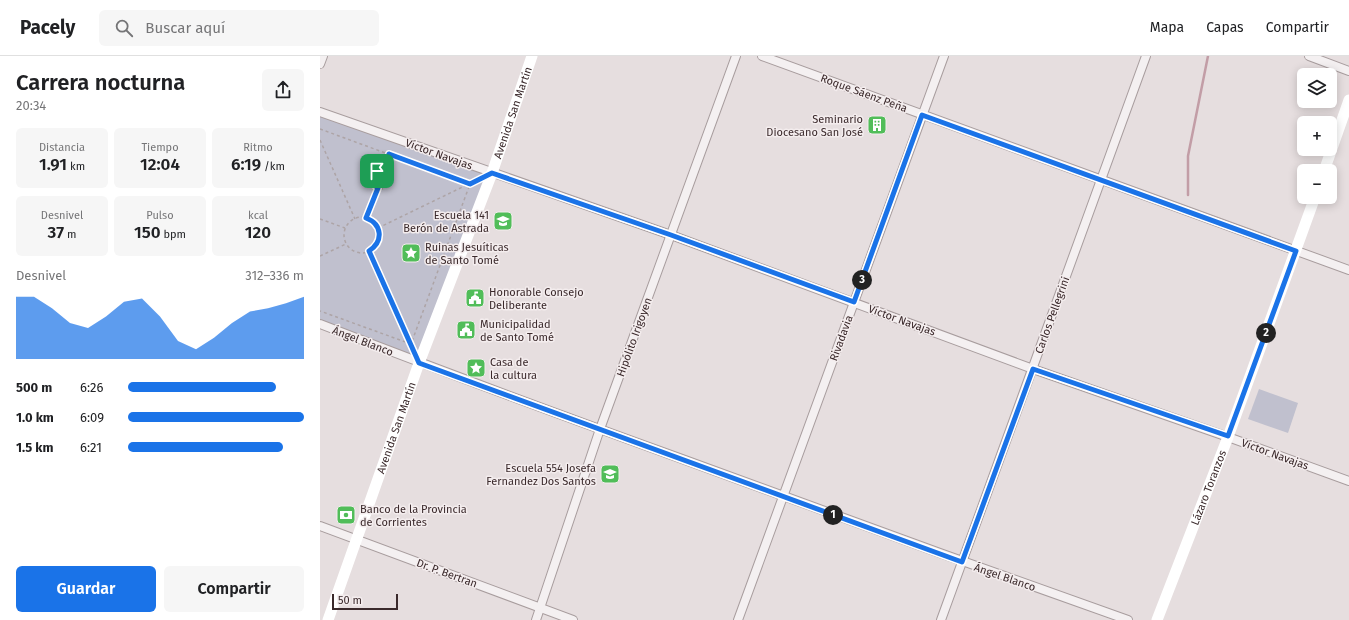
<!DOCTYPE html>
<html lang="es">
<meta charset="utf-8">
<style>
body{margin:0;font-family:"Fira Sans",sans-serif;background:#f6f6f6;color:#202124;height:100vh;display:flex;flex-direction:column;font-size:15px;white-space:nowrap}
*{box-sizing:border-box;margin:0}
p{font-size:13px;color:#757577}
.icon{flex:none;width:22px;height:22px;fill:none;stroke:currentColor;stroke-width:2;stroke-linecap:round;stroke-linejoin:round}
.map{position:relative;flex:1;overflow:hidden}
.details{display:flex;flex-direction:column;background:#fff;width:320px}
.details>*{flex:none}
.fabs{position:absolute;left:977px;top:12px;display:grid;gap:8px}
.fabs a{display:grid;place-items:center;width:40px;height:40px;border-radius:6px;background:#fff;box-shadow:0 2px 10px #0003;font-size:20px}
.scale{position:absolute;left:12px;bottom:10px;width:66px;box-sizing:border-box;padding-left:4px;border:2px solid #3a292b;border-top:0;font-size:11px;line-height:14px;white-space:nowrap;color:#3a292b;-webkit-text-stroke:3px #f4edee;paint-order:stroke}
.pin{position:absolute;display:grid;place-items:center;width:34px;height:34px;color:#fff;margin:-17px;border-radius:8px;box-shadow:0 2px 6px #0006}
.km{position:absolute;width:20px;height:20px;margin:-10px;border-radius:50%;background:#222;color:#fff;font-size:11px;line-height:20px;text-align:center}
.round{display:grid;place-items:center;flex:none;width:42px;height:42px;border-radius:6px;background:#f6f6f6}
.head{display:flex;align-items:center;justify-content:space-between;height:68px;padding:0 16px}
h1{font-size:22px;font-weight:600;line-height:30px}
.figures{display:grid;grid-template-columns:repeat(3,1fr);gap:6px;height:68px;padding:4px 16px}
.figures div{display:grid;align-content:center;border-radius:6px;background:#f6f6f6;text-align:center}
.figures b{font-size:17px;font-weight:600}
.figures small{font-size:11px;font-weight:400}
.figures p{font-size:11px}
.chart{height:112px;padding:8px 16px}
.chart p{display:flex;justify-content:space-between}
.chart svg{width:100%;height:72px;margin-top:4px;fill:#1a73e8;opacity:.7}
.cta{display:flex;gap:8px;margin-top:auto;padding:8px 16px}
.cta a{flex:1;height:46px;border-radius:6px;background:#1a73e8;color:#fff;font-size:16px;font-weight:600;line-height:46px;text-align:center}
.cta a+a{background:#f6f6f6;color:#202124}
ul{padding:0 16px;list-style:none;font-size:13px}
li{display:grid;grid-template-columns:64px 48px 1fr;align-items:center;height:30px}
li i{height:10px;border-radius:5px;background:#1a73e8}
header{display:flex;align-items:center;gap:24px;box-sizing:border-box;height:56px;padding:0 20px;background:#fff;border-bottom:1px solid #e0e0e0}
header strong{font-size:19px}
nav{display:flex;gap:22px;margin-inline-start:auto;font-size:14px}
.search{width:280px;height:36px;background:#f6f6f6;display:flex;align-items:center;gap:10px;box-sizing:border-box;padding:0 14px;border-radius:6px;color:#757577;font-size:15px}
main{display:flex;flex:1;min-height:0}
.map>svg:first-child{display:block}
.green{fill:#c0c0ce}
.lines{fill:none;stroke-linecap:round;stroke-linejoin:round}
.stream{stroke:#c29da6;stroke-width:2.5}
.street-casing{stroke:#a89d9e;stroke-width:10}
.path{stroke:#ada4a6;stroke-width:1.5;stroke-dasharray:3 3;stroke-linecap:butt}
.street{stroke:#f4f0f1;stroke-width:8}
.secondary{stroke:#fff;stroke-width:11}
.route-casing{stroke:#fff;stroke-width:8}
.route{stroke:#1a73e8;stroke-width:5}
.labels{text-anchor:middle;stroke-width:3;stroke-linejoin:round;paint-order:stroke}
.street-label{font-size:11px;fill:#3a292b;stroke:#f4edee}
.poi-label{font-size:11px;fill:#3a292b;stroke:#f4edee;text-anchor:start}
</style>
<header>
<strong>Pacely</strong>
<div class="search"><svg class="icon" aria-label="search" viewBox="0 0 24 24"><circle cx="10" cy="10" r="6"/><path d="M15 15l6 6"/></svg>Buscar aquí</div>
<nav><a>Mapa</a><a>Capas</a><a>Compartir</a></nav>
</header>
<main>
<section class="details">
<div class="head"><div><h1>Carrera nocturna</h1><p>20:34</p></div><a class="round"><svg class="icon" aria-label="share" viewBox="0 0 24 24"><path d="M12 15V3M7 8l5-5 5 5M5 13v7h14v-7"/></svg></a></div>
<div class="figures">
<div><p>Distancia</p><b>1.91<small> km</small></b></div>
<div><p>Tiempo</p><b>12:04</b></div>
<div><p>Ritmo</p><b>6:19<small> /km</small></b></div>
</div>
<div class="figures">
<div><p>Desnivel</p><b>37<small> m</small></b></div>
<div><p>Pulso</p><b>150<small> bpm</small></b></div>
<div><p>kcal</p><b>120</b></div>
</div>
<div class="chart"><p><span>Desnivel</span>312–336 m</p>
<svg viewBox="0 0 160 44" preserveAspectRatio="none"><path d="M0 44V6L10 6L20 13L30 22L40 25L50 18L60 9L70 7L80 18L90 33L100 38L110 31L120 22L130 15L140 13L150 10L160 6V44z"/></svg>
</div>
<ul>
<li><b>500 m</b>6:26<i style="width:84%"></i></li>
<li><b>1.0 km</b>6:09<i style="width:100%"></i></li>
<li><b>1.5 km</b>6:21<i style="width:88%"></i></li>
</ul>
<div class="cta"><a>Guardar</a><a>Compartir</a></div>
</section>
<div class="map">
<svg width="1029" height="564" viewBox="0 0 1029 564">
<rect width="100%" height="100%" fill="#e6dedf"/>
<!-- green -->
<g class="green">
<polygon points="0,56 172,117 99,307 0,268"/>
<polygon points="939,333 978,347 968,377 928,363"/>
</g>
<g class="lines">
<!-- stream -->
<polyline class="stream" points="868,139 868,100 888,0"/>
<!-- street casing -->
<g class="street-casing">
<g id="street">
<polyline points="442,0 1029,214"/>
<polyline points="989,0 1029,15"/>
<polyline points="0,8 3,0"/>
<polyline points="0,56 351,179 713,313 908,381 1029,425"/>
<path d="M 0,268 C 121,315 243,360 365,404 C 512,458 660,512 808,564"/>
<polyline points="0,470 253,564"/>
<polyline points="216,564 280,373 416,0"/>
<polyline points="418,564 624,0"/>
<polyline points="621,564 826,0"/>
</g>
</g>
<!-- path -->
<g class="path">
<polyline points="0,73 150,128 91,288 0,255"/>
<polyline points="0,84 35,163"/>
<polyline points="64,114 69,98"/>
<circle cx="61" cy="124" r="9"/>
<polyline points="46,161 58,132"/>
<circle cx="42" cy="179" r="18"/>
<polyline points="0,163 25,172"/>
<polyline points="58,172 159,123"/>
<polyline points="49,195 93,294"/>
<polyline points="0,200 26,188"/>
</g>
<!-- street -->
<use href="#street" class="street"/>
<!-- secondary -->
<g class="secondary">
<polyline points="1004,115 1029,44"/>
<path id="s1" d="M 8,564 L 99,307 L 172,117 L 212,0"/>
<path id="s2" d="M 837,564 L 908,381 L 995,141"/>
</g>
</g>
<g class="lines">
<!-- route casing -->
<g class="route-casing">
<path id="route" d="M 602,59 L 976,195 L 908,380 L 713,313 L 642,506 L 99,307 L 49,195 C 64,185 62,168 46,162 L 58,132 C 48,126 52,114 64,114 L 69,98 L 150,128 L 172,117 L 351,179 L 534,246 Z"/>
</g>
<!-- route -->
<use href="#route" class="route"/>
</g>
<!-- icons -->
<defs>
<g id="building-square" transform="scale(1)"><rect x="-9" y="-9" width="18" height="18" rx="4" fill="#51bd59" stroke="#f4edee"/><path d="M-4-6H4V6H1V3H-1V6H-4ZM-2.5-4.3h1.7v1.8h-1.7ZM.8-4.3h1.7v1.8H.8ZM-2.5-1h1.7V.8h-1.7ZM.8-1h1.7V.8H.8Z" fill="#fff"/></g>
<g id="school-square" transform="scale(1)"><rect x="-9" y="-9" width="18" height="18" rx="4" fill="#51bd59" stroke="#f4edee"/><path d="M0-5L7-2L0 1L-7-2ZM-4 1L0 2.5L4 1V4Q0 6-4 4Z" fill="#fff"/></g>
<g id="sight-square" transform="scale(1)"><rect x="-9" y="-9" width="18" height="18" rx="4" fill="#51bd59" stroke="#f4edee"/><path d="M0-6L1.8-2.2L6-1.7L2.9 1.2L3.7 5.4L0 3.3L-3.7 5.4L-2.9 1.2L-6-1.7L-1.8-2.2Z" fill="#fff"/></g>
<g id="civic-square" transform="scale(1)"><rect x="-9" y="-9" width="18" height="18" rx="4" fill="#51bd59" stroke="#f4edee"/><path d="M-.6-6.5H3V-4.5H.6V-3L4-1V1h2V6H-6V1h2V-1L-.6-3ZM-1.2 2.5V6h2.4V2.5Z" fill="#fff"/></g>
<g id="bank-square" transform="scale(1)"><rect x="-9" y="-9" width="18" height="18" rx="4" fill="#51bd59" stroke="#f4edee"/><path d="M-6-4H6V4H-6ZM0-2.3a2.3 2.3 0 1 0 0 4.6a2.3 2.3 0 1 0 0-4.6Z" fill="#fff"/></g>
</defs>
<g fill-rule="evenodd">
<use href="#building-square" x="557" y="69"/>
<use href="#school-square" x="183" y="165"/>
<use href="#sight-square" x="91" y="197"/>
<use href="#civic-square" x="155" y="242"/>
<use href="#civic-square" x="146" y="274"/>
<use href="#sight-square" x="156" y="312"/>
<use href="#school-square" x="290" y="418"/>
<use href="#bank-square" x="26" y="459"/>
</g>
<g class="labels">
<!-- street labels -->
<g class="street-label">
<text transform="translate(544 37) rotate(20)" y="4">Roque Sáenz Peña</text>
<text dy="4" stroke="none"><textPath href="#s1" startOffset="540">Avenida San Martín</textPath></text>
<text transform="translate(119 98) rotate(20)" y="4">Víctor Navajas</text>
<text transform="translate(732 259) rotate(-70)" y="4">Carlos Pellegrini</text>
<text transform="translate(582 264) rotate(20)" y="4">Víctor Navajas</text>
<text transform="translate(314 281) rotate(-70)" y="4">Hipólito Irigoyen</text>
<text transform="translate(521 282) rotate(-70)" y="4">Rivadavia</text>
<text transform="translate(43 285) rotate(21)" y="4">Ángel Blanco</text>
<text dy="4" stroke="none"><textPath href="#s1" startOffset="204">Avenida San Martín</textPath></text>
<text transform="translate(955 398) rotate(20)" y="4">Víctor Navajas</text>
<text dy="4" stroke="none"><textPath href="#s2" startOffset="142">Lázaro Toranzos</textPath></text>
<text transform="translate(127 517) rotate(20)" y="4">Dr. P. Bertran</text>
<text transform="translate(685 521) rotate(19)" y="4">Ángel Blanco</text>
</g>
<!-- poi labels -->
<g class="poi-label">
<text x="543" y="67" text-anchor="end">Seminario<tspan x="543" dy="13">Diocesano San José</tspan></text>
<text x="169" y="163" text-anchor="end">Escuela 141<tspan x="169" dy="13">Berón de Astrada</tspan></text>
<text x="105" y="195">Ruinas Jesuíticas<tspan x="105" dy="13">de Santo Tomé</tspan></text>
<text x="169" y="240">Honorable Consejo<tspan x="169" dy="13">Deliberante</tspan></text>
<text x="160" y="272">Municipalidad<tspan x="160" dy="13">de Santo Tomé</tspan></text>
<text x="170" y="310">Casa de<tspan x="170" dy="13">la cultura</tspan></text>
<text x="276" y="416" text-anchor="end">Escuela 554 Josefa<tspan x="276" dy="13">Fernandez Dos Santos</tspan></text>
<text x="40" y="457">Banco de la Provincia<tspan x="40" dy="13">de Corrientes</tspan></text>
</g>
</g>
</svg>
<div class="fabs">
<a><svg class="icon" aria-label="layers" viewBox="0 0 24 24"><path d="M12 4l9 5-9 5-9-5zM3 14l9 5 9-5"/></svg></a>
<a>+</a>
<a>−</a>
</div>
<div class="scale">50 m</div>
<div class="pin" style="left:57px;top:115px;background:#1e9e55"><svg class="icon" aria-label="arrive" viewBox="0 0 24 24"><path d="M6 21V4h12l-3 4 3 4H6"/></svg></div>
<b class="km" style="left:513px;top:459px">1</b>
<b class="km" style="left:946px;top:277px">2</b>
<b class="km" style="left:542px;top:224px">3</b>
</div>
</main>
